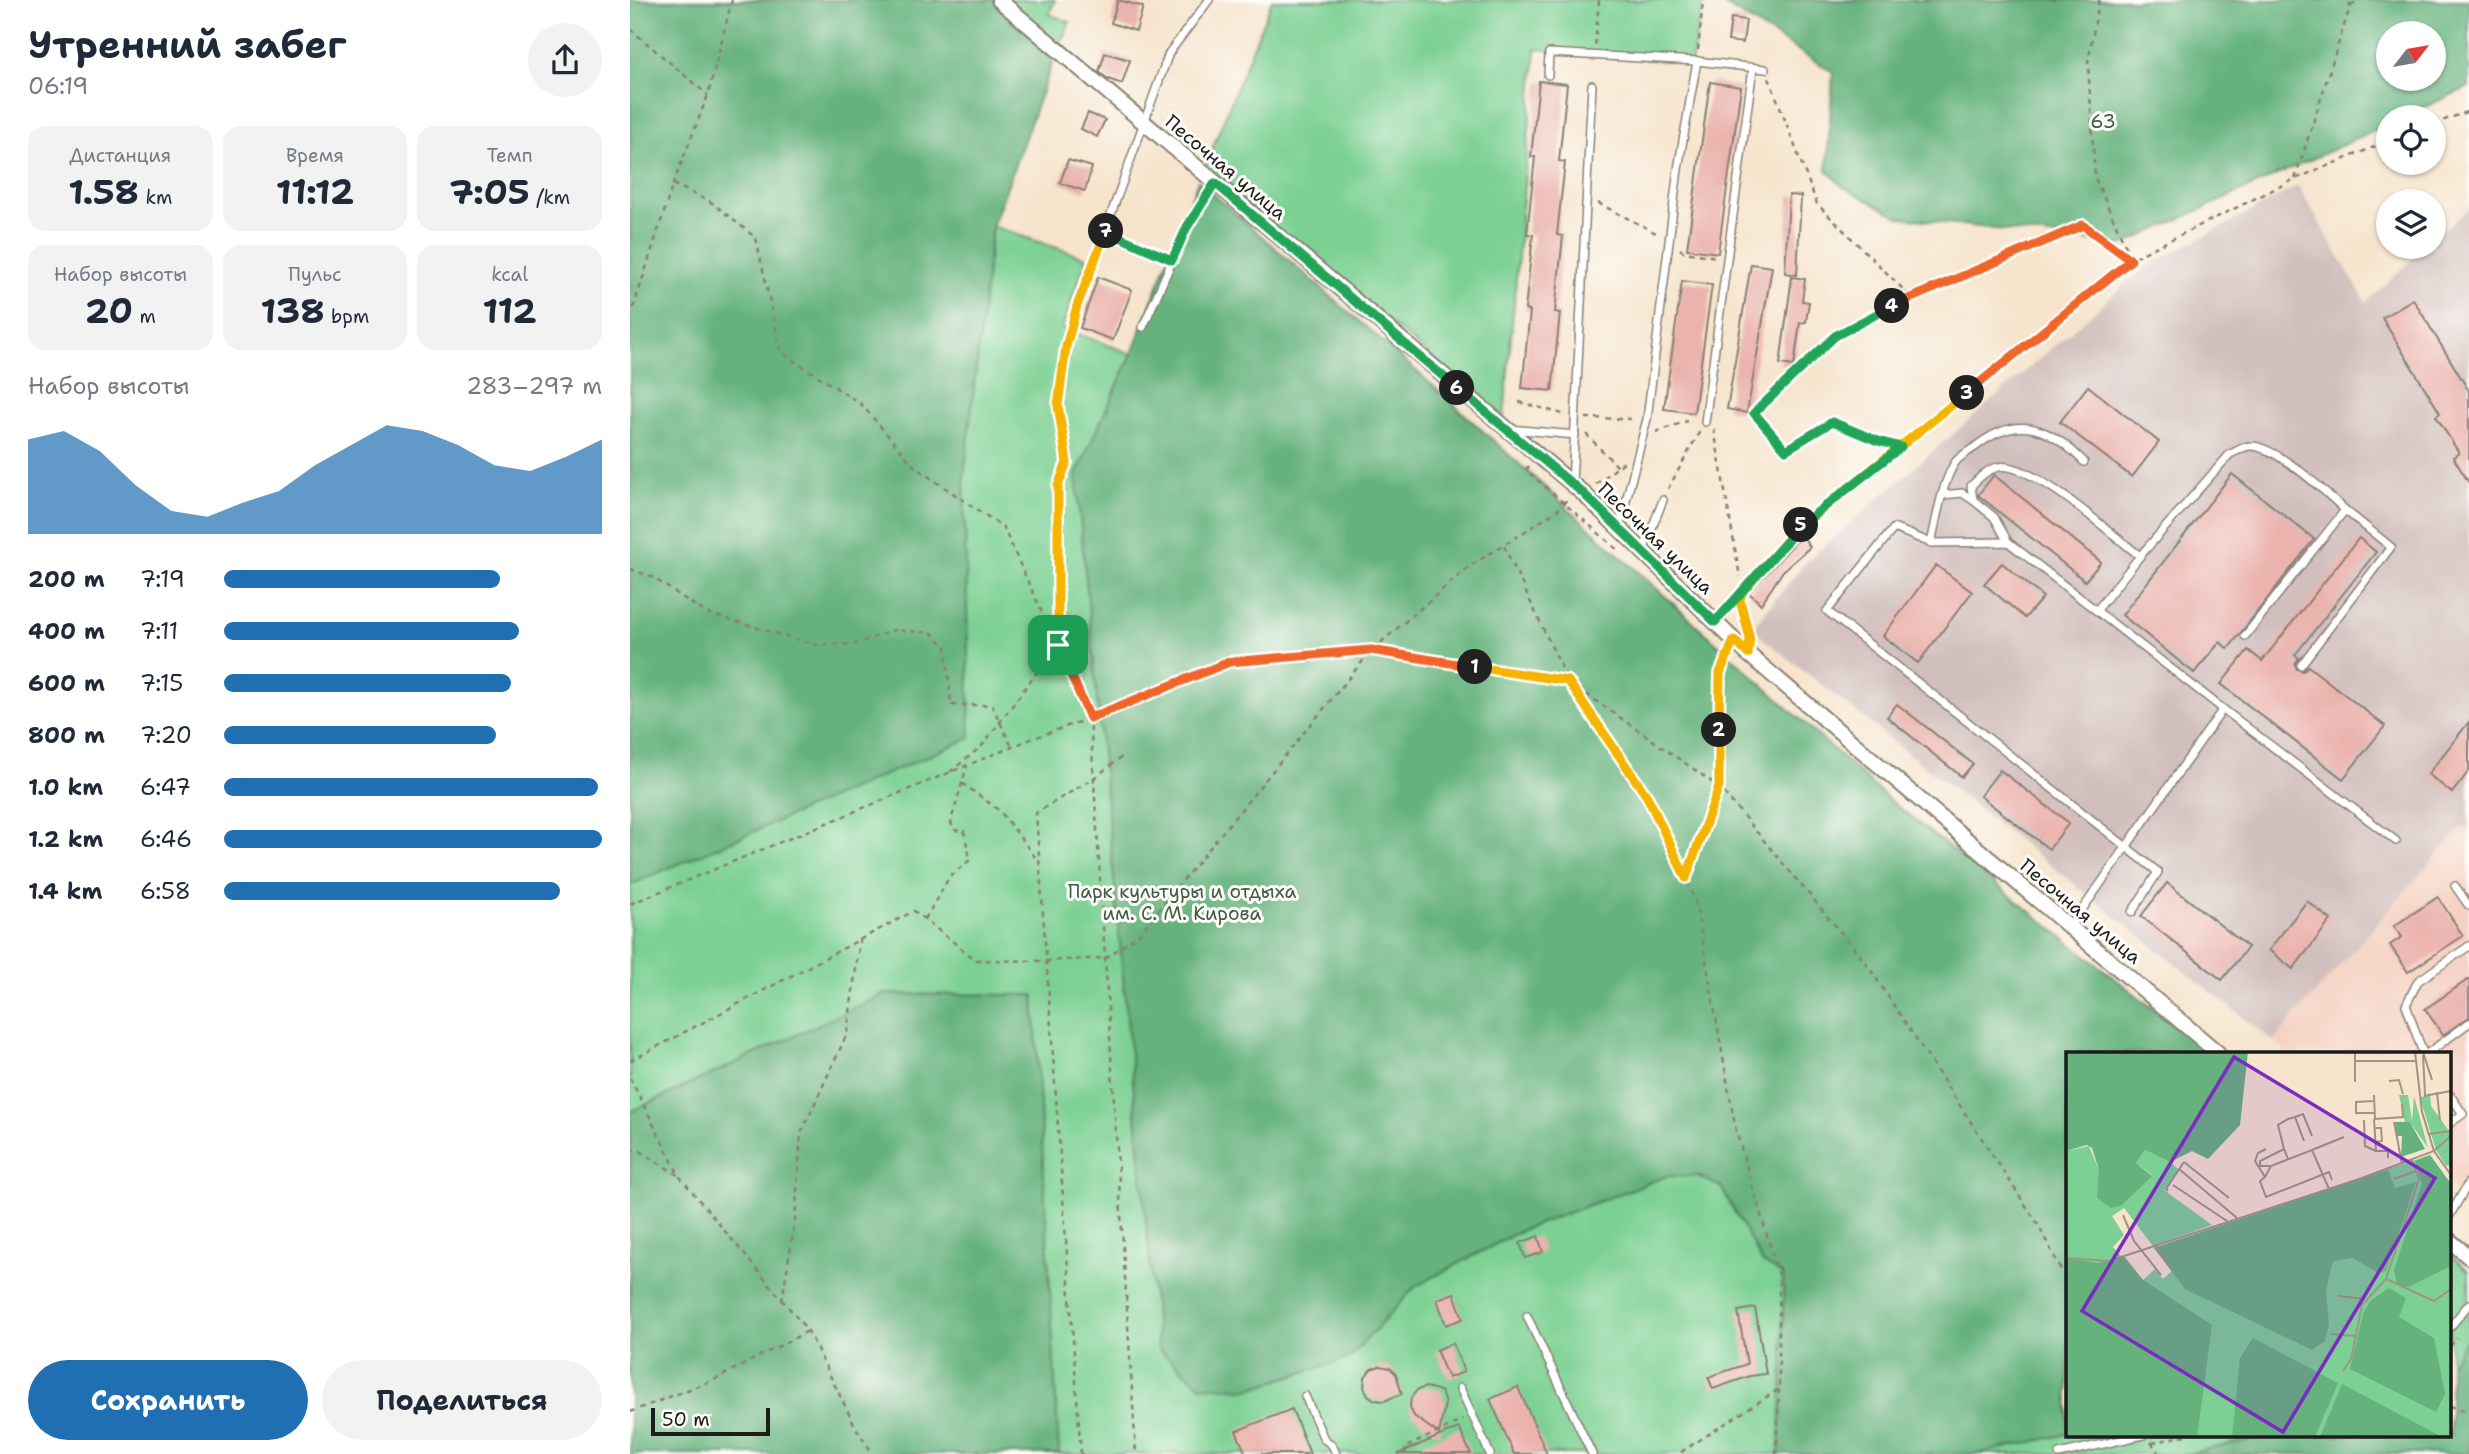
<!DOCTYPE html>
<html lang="ru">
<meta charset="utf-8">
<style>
body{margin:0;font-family:"Shantell Sans",sans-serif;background:#f2f2f3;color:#1f2937;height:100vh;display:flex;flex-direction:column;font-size:26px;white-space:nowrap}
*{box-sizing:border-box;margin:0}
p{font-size:23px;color:#747a83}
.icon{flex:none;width:38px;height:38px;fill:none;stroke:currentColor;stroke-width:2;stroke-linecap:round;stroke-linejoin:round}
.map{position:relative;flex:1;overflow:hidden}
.drawer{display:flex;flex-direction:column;background:#fff;width:630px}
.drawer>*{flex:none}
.needle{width:46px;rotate:59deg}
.fabs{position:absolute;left:1746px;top:21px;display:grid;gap:14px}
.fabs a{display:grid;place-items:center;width:70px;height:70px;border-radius:50%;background:#fff;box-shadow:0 2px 5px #0004;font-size:35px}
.scale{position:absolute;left:21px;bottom:18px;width:119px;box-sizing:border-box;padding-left:7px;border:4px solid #1c1c1c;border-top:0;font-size:19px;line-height:24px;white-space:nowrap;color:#1c1c1c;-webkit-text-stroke:5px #fdfcf7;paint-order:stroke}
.pin{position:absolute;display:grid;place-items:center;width:60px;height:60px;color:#fff;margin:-30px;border-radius:14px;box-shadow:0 4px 10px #0006}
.km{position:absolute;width:35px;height:35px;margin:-18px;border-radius:50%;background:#222;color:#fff;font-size:19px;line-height:35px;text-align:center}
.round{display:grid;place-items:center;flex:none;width:74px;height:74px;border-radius:37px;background:#f2f2f3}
.overview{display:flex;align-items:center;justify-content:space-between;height:119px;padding:0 28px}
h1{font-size:38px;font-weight:700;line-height:52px}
.metrics{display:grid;grid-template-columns:repeat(3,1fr);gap:10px;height:119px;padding:7px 28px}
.metrics div{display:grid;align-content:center;border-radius:18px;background:#f2f2f3;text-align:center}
.metrics b{font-size:35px;font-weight:700}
.metrics small{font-size:19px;font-weight:400}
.metrics p{font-size:19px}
.chart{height:196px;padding:14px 28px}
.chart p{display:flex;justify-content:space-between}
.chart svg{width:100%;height:126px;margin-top:7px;fill:#1f6fb2;opacity:.7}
.button{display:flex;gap:14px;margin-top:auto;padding:14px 28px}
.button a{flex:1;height:80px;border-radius:42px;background:#1f6fb2;color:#fff;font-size:28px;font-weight:700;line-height:80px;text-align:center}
.button a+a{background:#f2f2f3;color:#1f2937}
ul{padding:0 28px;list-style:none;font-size:23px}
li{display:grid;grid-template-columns:112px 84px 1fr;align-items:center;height:52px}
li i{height:18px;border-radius:9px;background:#1f6fb2}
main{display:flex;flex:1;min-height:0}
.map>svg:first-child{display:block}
.built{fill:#f5d2c2}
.industrial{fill:#d1bfbd}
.green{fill:#7cd093;stroke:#4c7658;stroke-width:2}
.forest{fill:#65b27d;stroke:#40674c;stroke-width:2;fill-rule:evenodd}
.building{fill:#ebb3ae}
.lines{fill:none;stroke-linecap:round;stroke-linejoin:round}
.lane-casing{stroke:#898074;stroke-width:10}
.street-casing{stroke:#898074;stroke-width:18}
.path{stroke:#898074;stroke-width:2.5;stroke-dasharray:5 5;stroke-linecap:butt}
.lane{stroke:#fff;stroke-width:7}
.street{stroke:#fff;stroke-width:14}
.split-1-casing{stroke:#fff;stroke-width:14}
.split-2-casing{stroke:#fff;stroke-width:14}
.split-3-casing{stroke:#fff;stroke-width:14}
.split-4-casing{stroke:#fff;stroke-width:14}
.split-5-casing{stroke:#fff;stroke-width:14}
.split-6-casing{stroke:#fff;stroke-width:14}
.split-7-casing{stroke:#fff;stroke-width:14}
.split-8-casing{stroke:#fff;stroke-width:14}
.split-1{stroke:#f0652b;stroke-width:9}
.split-2{stroke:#f5b400;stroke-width:9}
.split-3{stroke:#f5b400;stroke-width:9}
.split-4{stroke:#f0652b;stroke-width:9}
.split-5{stroke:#22a559;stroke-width:9}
.split-6{stroke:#22a559;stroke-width:9}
.split-7{stroke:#22a559;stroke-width:9}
.split-8{stroke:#f5b400;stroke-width:9}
.labels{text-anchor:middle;stroke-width:6;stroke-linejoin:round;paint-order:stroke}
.park-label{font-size:19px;fill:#3e5b46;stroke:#fdfcf7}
.street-label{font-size:19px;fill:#1c1c1c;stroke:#fdfcf7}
.inset-road{fill:none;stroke:#9f9486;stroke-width:2}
.view{fill:#7b2cbf;fill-opacity:0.15;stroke:#7b2cbf;stroke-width:3.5}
.inset-edge{fill:none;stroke:#1c1c1c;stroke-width:3.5}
</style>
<main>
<section class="drawer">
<div class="overview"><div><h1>Утренний забег</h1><p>06:19</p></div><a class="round"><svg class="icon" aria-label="share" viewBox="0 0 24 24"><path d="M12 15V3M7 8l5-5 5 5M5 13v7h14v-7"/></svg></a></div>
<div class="metrics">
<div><p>Дистанция</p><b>1.58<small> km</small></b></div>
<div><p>Время</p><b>11:12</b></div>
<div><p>Темп</p><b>7:05<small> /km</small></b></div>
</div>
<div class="metrics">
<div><p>Набор высоты</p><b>20<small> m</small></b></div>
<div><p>Пульс</p><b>138<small> bpm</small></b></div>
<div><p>kcal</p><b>112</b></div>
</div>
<div class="chart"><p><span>Набор высоты</span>283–297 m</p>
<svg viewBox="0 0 160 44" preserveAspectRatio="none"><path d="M0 44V11L10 8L20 15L30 27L40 36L50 38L60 33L70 29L80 20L90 13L100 6L110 8L120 13L130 20L140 22L150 17L160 11V44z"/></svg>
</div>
<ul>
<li><b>200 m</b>7:19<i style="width:73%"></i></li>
<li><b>400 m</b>7:11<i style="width:78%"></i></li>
<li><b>600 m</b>7:15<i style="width:76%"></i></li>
<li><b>800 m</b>7:20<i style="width:72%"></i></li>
<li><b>1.0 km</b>6:47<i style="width:99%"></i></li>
<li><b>1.2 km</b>6:46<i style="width:100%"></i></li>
<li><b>1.4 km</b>6:58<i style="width:89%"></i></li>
</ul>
<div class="button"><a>Сохранить</a><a>Поделиться</a></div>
</section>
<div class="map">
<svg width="1839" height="1454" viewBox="0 0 1839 1454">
<rect width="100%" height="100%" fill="#fdfcf7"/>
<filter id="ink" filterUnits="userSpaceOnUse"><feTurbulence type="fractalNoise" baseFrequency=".0143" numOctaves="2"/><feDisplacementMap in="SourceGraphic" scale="14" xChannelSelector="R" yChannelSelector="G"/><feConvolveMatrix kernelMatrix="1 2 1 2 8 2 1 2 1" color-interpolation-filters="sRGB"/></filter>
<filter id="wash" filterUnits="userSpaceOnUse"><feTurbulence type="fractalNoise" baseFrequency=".00686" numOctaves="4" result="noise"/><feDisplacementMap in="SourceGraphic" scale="28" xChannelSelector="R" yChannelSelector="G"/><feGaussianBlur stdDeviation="1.57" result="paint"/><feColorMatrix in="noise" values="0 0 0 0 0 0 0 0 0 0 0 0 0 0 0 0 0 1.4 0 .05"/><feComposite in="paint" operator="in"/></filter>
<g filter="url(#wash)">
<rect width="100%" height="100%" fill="#f6e4cc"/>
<!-- built -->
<polygon class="built" points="1839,827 1839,1202 1820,1186 1820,1053 1658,1053 1643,1041 1830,829"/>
<!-- industrial -->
<polygon class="industrial" points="1668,186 1736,302 1796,247 1804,247 1804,239 1839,208 1839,827 1830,829 1643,1041 1121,629 1177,561 1513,269"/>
<!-- green -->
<g class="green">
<polygon points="0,0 425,0 419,14 440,22 427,50 362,226 457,258 432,328 502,354 568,181 801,384 1258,799 1579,1053 1438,1053 1438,1435 1820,1435 1820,1255 1839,1271 1839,1454 0,1454"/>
<polygon points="642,0 1073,0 1061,63 906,49 874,417 574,169"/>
</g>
<!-- forest -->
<g class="forest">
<polygon points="0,0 369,0 427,50 362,227 334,477 340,738 0,885"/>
<path d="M 1087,0 L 1839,0 L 1839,87 L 1773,117 L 1759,117 L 1759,124 L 1493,245 L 1269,217 L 1213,187 L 1197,170 L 1203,72 ZM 1804,33 L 1804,79 L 1759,79 L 1759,33 Z"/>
<polygon points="568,181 801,384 1258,799 1579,1053 1438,1053 1438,1434 1346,1454 1149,1454 1153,1368 1153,1275 1133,1263 1091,1187 1067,1176 1037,1176 892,1230 786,1286 719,1358 619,1389 571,1386 528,1349 446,475 502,354"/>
<polygon points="254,994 404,995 429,1454 0,1454 0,1112"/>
<polygon points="1839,1335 1839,1454 1556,1454 1641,1435 1820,1435 1820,1364"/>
</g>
<g id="blocks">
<!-- building -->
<g class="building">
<polygon points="488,0 513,7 506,31 481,23"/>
<polygon points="1101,18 1116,20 1113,43 1098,41"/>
<polygon points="475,53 500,60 492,84 478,79 469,72"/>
<polygon points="909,81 937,84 929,161 935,162 927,235 933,236 925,312 930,313 922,391 892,388 900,311 895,310 903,235 897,234 905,157 901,157"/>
<polygon points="1080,82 1111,87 1088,253 1057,249"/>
<polygon points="458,113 475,120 467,137 451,129"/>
<polygon points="438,160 462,167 455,191 430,183"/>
<polygon points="1159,195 1171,196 1167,275 1155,273"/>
<polygon points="1121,264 1142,267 1117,413 1097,409"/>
<polygon points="468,277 502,290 483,340 450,328"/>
<polygon points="1162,277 1175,279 1172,301 1179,302 1176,322 1170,323 1164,366 1150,364"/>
<polygon points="1052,281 1082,285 1064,413 1034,409"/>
<polygon points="1783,299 1839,391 1839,483 1823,457 1829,453 1806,416 1810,413 1752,318"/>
<polygon points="1458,386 1529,442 1502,477 1430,422"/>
<polygon points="1602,474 1684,539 1598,649 1590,642 1564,673 1492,615"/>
<polygon points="1364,475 1471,562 1455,581 1348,495"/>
<polygon points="1172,535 1180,547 1153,571 1131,604 1119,593"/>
<polygon points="1729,538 1746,552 1665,655 1669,658 1665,664 1667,669 1673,671 1678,666 1755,726 1713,779 1591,684 1618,650 1632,661"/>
<polygon points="1372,563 1413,597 1395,618 1354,584"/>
<polygon points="1306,565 1342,592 1288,663 1253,636"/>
<polygon points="1267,704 1343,764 1332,777 1257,717"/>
<polygon points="1839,722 1839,771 1822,793 1798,774"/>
<polygon points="1370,770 1439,823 1419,849 1350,796"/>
<polygon points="1537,883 1618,947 1592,980 1511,916"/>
<polygon points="1808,897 1833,936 1778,972 1760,945 1772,937 1764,926"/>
<polygon points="1677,901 1701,920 1663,969 1639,950"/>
<polygon points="1839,979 1839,1017 1813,1035 1795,1009"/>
<polygon points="908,1236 913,1252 895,1258 890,1243"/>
<polygon points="824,1293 833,1319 816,1325 807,1299"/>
<polygon points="1125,1308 1136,1374 1120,1376 1083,1389 1078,1377 1117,1364 1108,1311"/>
<polygon points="823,1343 834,1372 818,1378 806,1350"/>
<polygon points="750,1366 760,1368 766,1374 772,1394 754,1401 745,1400 738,1395 734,1387 735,1377 741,1369"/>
<polygon points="796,1387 811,1391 815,1404 809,1434 784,1416 780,1408 781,1398 787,1390"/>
<polygon points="888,1387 917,1454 884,1454 860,1399"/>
<polygon points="662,1409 680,1454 616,1454 606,1431"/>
<polygon points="829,1428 841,1454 768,1454 821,1431"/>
</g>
</g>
</g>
<g filter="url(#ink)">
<use href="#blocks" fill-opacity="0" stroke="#898074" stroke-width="2"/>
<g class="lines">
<!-- lane casing -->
<g class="lane-casing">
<g id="lane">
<polyline points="918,75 919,53 1067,61 1135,69"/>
<polyline points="475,231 543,260"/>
<polyline points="448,306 539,53 579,0"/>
<polyline points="513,327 557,227 585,183"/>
<polyline points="1075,422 1123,68"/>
<polyline points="880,429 945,435"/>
<path d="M 1454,462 C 1420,427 1388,413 1345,447 C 1338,452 1328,457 1324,464 C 1311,487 1307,518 1301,543 L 1264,528 L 1197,611 L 1528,872 L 1502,912"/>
<polyline points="942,484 962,85"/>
<polyline points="1313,495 1332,493 1343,500"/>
<polyline points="989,528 1017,419 1048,169 1067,61"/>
<path d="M 1378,542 L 1364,517 L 1343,500 L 1341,486 C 1349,478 1356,470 1368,467 C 1401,460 1482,535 1510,556 L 1467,610"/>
<polyline points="1301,543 1378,542 1593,709 1440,927"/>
<polyline points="1013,551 1033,500"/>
<path d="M 1510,556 L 1600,454 C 1606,452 1614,446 1620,446 C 1645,445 1697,493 1715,510 L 1615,636"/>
<polyline points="1086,622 1166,530"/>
<polyline points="1671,665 1761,547 1715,510"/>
<polyline points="1593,709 1766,841"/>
<polyline points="1825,886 1839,906"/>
<polyline points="1793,1053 1776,1005 1788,981 1839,946"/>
<polyline points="1798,1053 1839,1023"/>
<polyline points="1820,1095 1833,1114 1820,1123"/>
<polyline points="1820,1215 1839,1182"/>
<polyline points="897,1316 962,1454"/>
<polyline points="1820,1327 1839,1304"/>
<polyline points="830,1388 860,1454"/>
<polyline points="675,1396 694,1439 702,1445 706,1454"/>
<polyline points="1429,1454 1513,1435"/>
</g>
</g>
<!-- street casing -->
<g class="street-casing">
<g id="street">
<polyline points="369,0 954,494 1118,654 1588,1053"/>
<polyline points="1820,1241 1839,1257"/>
</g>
</g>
<!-- path -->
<g class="path">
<polyline points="1469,0 1458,62 1465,178 1500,256"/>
<polyline points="1721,6 1730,0"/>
<polyline points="0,29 78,95"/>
<polyline points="965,45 969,0"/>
<polyline points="1068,50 1073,0"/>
<polyline points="1139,78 1187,204 1281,297"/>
<polyline points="1804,124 1839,111"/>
<polyline points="1665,179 1720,7 1719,0"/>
<polyline points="43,184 81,202 126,238 151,352 231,404 286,468 373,527 460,718 506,1454"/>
<polyline points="968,203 1030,235"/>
<polyline points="1050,249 1054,252 1087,257"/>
<polyline points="1501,259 1453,225 1281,297 1205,336 1124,413 1156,450 1202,422 1248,441 1271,447 1501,259 1665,179 1759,141"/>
<polyline points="0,318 43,184 78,95 102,0"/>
<polyline points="889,402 933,414"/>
<polyline points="956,418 1006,419"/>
<polyline points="1084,429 1110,577"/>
<polyline points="1026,432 1057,421"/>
<polyline points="956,434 988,467"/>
<polyline points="899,466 896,470 988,550"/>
<polyline points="966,484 994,462"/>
<polyline points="1038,489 1070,431"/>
<polyline points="1175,523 1271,447"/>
<polyline points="874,546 937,679"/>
<polyline points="0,569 22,577 76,613 186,645 225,644 264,630 302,633 316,647 321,705 362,705 382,747"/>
<polyline points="1112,608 1118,632"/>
<polyline points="940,685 1018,798 1065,899 1106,1131 1149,1276 1149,1389 1048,1454"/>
<polyline points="320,772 352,746 428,644 428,486 437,462 428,406 436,347 445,316"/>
<polyline points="332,783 370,811 409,862"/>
<polyline points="1056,878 1089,787 1090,673 1097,655"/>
<polyline points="0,904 401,739 460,718 599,662 741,651 938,681 1089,787 1234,960 1406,1221 1438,1283"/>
<polyline points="295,919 320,876 340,860 334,831 323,830 321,821 337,766"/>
<polyline points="0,1061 284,911 346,960 417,961 476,958 509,934 741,651 840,566 916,518 934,505 937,497"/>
<polyline points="0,1078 50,1177 178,1331 226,1428 243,1454"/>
<polyline points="0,1149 10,1151 48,1175"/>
<polyline points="152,1301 165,1220 171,1133 217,1034 230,939"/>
<polyline points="1820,1346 1827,1338"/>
<polyline points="1820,1406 1839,1412"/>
<polyline points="0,1412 86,1379 178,1331"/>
<polyline points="1521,1442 1529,1454"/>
<polyline points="1522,1443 1556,1435"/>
<polyline points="451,1454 406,813 464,778 493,756"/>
<polyline points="776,1454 774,1448 833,1420"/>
<polyline points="1146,1454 1149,1389"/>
</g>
<!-- lane -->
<use href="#lane" class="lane"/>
<!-- street -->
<use href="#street" class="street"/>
</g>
</g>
<g class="lines" filter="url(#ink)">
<!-- split-1 casing -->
<g class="split-1-casing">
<polyline id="split-1" points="428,645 460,718 599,662 741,650 845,667"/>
</g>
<!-- split-2 casing -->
<g class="split-2-casing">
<polyline id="split-2" points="845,667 938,681 1018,798 1056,878 1089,787 1089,730"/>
</g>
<!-- split-3 casing -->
<g class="split-3-casing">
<polyline id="split-3" points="1089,730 1090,673 1104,640 1118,654 1120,639 1110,600 1112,592 1166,530 1337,393"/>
</g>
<!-- split-4 casing -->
<g class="split-4-casing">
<polyline id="split-4" points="1262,306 1453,225 1501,260 1337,393"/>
</g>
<!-- split-5 casing -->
<g class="split-5-casing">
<polyline id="split-5" points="1171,525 1271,447 1248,441 1202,422 1156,450 1124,413 1205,336 1262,306"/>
</g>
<!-- split-6 casing -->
<g class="split-6-casing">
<polyline id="split-6" points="827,388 954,494 1085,622 1171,525"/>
</g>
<!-- split-7 casing -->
<g class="split-7-casing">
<polyline id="split-7" points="476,231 542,260 557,227 585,183 827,388"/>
</g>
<!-- split-8 casing -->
<g class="split-8-casing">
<polyline id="split-8" points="428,645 428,486 437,462 428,405 436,347 447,306 476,231"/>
</g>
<!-- split-1 -->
<use href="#split-1" class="split-1"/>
<!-- split-2 -->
<use href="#split-2" class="split-2"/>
<!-- split-3 -->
<use href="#split-3" class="split-3"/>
<!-- split-4 -->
<use href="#split-4" class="split-4"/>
<!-- split-5 -->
<use href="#split-5" class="split-5"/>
<!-- split-6 -->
<use href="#split-6" class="split-6"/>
<!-- split-7 -->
<use href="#split-7" class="split-7"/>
<!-- split-8 -->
<use href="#split-8" class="split-8"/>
</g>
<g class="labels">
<!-- park labels -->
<g class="park-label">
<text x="1473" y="128">63</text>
<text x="552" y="898">Парк культуры и отдыха<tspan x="552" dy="22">им. С. М. Кирова</tspan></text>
</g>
<!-- street labels -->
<g class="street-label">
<text transform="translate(596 167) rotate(40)" y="7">Песочная улица</text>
<text transform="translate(1026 538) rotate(44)" y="7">Песочная улица</text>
<text transform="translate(1451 911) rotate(40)" y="7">Песочная улица</text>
</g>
</g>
<!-- overview -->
<g transform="translate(1436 1052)">
<rect width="385" height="385" fill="#f6e4cc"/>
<path d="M 364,41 L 365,54 L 385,82 L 385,113 L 380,114 L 370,98 L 354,46 ZM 333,43 L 342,43 L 346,69 L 348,44 L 362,96 L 344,70 L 339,70 ZM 23,94 L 33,118 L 86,123 L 70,111 L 79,98 L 104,110 L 113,118 L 98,138 L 146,173 L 87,194 L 58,156 L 46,164 L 58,183 L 47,195 L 77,228 L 89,217 L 97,227 L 106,219 L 88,196 L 364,103 L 385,132 L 385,385 L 0,385 L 0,99 Z" fill="#7cd093"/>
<path d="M 0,0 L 182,0 L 174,73 L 142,107 L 126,99 L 104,110 L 79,98 L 70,111 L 86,124 L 56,153 L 45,156 L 31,146 L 33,118 L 26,96 L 21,93 L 0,99 ZM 329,70 L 344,70 L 359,97 L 335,105 L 336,84 L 330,84 ZM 364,103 L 385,132 L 385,214 L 342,235 L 331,232 L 328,218 L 356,132 L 349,109 ZM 322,118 L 329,136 L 350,130 L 320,219 L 312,221 L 287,206 L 267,209 L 260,238 L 263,272 L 259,289 L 246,298 L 119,237 L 88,196 ZM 58,204 L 77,228 L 146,273 L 131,385 L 0,385 L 0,206 L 32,211 ZM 323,236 L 340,246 L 333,265 L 368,286 L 379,342 L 370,360 L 284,317 L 297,262 L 304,249 ZM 187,286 L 272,331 L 249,385 L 166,385 L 174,306 ZM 276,332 L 376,385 L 254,385 Z" fill="#65b27d"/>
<path class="inset-road" d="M 289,0 L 289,30M 349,0 L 356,60 L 368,99 L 385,123M 357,0 L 366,28M 357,3 L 359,43M 289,9 L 350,9M 323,29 L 333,28 L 337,42M 371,40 L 374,69M 308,43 L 309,67 L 337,65 L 336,52M 358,44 L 385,39M 307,49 L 290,50 L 290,61 L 308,61M 229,65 L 237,62 L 246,84M 308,67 L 310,99 L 322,99 L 322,106M 298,68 L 299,94 L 310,99M 328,70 L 336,112M 308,76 L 315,76 L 316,89 L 310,90M 363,82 L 385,79M 200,97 L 192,101 L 189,109 L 199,125 L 194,129 L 200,145 L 263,120 L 266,128M 218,97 L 212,73 L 222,67 L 229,65 L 238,89M 246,98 L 278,85M 118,110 L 163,146M 204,114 L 194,114 L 194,109 L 218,97 L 222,107M 113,117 L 171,166M 199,125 L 205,114 L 246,98 L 263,137M 328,127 L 350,119M 107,133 L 161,169M 102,139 L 100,137 L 118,110M 57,163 L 68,189 L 95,223M 90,194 L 104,215M 0,206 L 43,209 L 296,126 L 368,99 L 385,84M 320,227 L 368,249 L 385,237M 272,244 L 299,247M 265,282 L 289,284M 277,319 L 285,307 L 296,253 L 320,227 L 353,127 L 346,108"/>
<path class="view" d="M 168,5 L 369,126 L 217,380 L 16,259 Z"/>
<rect width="385" height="385" class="inset-edge"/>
</g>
</svg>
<div class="fabs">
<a><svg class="needle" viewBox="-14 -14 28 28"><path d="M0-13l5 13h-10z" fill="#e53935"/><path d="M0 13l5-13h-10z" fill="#747a83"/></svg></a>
<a><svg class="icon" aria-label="locate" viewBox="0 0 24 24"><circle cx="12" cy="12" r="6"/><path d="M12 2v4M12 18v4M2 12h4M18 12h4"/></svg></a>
<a><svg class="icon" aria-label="layers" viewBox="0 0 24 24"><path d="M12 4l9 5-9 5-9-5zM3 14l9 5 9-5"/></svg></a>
</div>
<div class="scale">50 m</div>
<div class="pin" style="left:428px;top:645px;background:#1e9e55"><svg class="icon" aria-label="arrive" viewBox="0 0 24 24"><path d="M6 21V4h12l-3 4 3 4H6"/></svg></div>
<b class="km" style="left:845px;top:667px">1</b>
<b class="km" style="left:1089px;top:730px">2</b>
<b class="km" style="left:1337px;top:393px">3</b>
<b class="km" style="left:1262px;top:306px">4</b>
<b class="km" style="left:1171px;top:525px">5</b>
<b class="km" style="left:827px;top:388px">6</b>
<b class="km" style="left:476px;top:231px">7</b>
</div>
</main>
